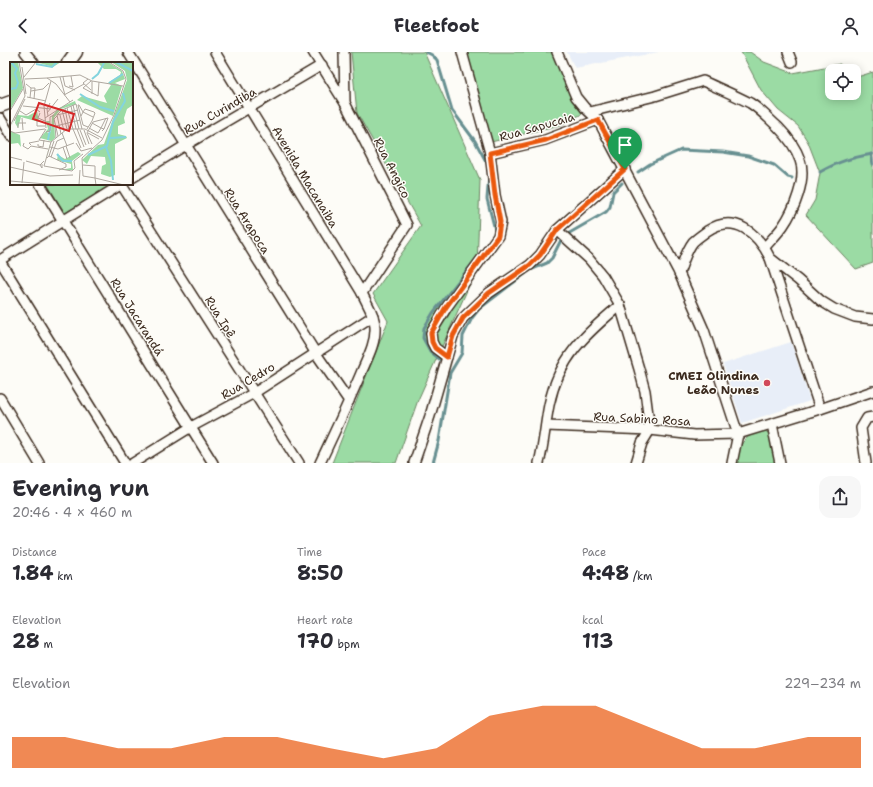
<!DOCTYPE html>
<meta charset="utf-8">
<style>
body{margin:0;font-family:"Shantell Sans",sans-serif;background:#f7f7f7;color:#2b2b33;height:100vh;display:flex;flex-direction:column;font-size:15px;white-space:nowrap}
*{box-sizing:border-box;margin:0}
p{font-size:13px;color:#7c7c81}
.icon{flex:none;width:22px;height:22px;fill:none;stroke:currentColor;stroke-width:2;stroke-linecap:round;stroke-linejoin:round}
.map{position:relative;height:411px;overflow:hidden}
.details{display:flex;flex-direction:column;background:#fff;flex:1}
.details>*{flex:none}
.controls{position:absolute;left:825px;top:12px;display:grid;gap:8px}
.controls a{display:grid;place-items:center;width:36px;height:36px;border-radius:8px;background:#fff;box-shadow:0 2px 10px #0003;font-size:20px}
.pin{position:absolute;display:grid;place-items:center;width:34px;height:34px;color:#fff;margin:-41px -17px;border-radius:50% 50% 50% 0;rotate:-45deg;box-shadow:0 0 4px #0007}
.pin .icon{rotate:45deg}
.round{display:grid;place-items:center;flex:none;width:42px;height:42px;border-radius:12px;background:#f7f7f7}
.headline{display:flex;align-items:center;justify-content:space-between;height:68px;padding:0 12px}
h1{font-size:22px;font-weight:700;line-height:30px}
.metrics{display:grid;grid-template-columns:repeat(3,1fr);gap:6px;height:68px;padding:4px 12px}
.metrics div{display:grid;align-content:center}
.metrics b{font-size:20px;font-weight:700}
.metrics small{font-size:11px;font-weight:400}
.metrics p{font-size:11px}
.chart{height:112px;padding:8px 12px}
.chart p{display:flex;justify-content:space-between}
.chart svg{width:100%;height:72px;margin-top:4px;fill:#ea580c;opacity:.7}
header{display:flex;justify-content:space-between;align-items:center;height:52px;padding:0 12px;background:#fff;font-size:18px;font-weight:700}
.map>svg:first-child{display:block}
.built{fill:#e8eef8}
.green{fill:#9bdba4;stroke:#6b8261}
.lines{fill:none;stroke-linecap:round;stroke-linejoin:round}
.stream{stroke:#679091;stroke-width:3}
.street-casing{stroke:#3b2a1e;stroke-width:12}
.secondary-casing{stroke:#3b2a1e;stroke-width:15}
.street{stroke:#fdfcf7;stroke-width:9}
.secondary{stroke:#fdfcf7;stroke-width:12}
.route-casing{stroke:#fff;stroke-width:8}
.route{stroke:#ea580c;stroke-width:5}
.poi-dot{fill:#d1495b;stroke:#fdfcf7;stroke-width:1.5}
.labels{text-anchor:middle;stroke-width:3;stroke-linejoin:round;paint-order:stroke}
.street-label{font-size:12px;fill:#3b2a1e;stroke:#fdfcf7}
.poi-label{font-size:12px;font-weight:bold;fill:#3b2a1e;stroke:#fdfcf7;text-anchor:end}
.inset-river{fill:none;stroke:#84d4de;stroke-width:2}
.inset-road{fill:none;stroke:#afa8a0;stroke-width:1}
.view{fill:#d62828;fill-opacity:0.15;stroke:#d62828;stroke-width:2}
.inset-edge{fill:none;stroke:#3b2a1e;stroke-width:2}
</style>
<header><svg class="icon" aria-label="back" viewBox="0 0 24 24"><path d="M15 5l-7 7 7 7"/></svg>Fleetfoot<svg class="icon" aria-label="person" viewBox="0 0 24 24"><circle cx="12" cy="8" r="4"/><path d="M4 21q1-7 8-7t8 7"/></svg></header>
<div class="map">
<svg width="873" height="411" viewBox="0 0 873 411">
<rect width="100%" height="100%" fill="#fdfcf7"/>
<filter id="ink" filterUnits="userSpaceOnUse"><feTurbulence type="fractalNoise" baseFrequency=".025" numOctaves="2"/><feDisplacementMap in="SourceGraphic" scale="8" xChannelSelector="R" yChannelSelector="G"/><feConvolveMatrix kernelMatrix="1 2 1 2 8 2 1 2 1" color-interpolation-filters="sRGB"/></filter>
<g filter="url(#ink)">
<!-- built -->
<g class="built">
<polygon points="567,0 659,0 575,16"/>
<polygon points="791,290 810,349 742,371 723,312"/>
</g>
<!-- green -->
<g class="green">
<polygon points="351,0 424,0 480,128 477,216 418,348 396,411 332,411 388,269 373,242 421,174 357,61"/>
<polygon points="465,0 552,0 582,62 560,73 491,90"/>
<polygon points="741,0 750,0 764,10 793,21 840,12 842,19 832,19 832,41 854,41 854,26 873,20 873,211 856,217 806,163 815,148 820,121 808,90 798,74 778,58 761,38"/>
<polygon points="47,132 113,132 65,161"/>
<path d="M 764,378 L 772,384 L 776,411 L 736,411 C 739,391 745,383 764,378 Z"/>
</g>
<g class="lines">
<!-- stream -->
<g class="stream">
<polyline points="426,0 432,3 437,8 452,58 475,89 488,113"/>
<polyline points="871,102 873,112"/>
<polyline points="638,120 650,112 681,98 723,100 748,104 774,113 788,125 792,126"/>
<path d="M 820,120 C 840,109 850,106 873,102"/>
<polyline points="489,123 487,147 495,178"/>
<polyline points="566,183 606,160 610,155 613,140 622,131"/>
<polyline points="443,310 430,299 423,286 424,276 433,261 480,202"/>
<polyline points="433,411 439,389 450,321 462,301 463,284 472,266 479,257 530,218 547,211 552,206 560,190 564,186"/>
</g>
<!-- street casing -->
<g class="street-casing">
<g id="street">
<polyline points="25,0 34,11"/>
<polyline points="128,0 315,300 349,349"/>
<path d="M 215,0 L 362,241 C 367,252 375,263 375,275 C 376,291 367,307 361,321 C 348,352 334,381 320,411"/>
<polyline points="313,0 345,51 407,173 362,241"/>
<polyline points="344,0 345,51"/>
<polyline points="557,0 576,45 585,56 598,68 679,221 704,278 738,382 732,411"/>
<polyline points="788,0 792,10"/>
<path d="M 590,60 L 655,44 L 703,29 C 718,36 735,43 750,51 C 760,57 769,67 778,75 C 787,84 796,96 800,108 C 807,127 794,158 783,174 C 778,181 771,188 765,195"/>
<polyline points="0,66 11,84"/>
<polyline points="490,101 545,88 598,68"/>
<polyline points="132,126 186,93 322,13"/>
<polyline points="40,132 213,411"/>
<polyline points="121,132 299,411"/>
<polyline points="557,178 589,207 603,224 620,253 639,317 645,339 650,378 642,391 636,411"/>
<polyline points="770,206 798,228 821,249 834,257 855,265 873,267"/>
<polyline points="0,208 122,132"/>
<polyline points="0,209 125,411"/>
<path d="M 679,221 C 683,211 686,199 693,190 C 697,186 703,182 707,179 C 735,160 758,182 770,206 L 820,357"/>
<polyline points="447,305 435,296 432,290 431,281 447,255 498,184 501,170 495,143 490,101 462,0"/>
<polyline points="0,346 39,411"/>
<polyline points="772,372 780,411"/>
<polyline points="546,374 650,378 694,383 738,382 820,357 873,339"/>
<polyline points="133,411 191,375 254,341 373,264"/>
<polyline points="414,411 430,364 453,284 463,266 489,241 530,213 540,203 557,178 625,117"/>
<path d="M 539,411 C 544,392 545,373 549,353 C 559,305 585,283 620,253"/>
<polyline points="866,411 861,376 867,366 873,365"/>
</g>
</g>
<!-- secondary casing -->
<g class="secondary-casing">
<g id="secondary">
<polyline points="68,11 76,0"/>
<polyline points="0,54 11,50"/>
</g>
</g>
<!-- street -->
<use href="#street" class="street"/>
<!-- secondary -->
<use href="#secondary" class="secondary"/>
</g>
</g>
<g class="lines" filter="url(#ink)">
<!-- route casing -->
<g class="route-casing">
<polygon id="route" points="598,68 625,117 557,178 540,203 530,213 489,241 463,266 453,284 447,305 435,296 432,290 431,281 446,255 498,184 500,170 495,143 490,101 546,88"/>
</g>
<!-- route -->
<use href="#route" class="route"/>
</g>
<!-- markers -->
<circle class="poi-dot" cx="767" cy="331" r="4"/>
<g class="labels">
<!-- street labels -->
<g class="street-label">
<text transform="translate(220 59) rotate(-30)" y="4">Rua Curindiba</text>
<text transform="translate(537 75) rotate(-16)" y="4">Rua Sapucaia</text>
<text transform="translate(392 116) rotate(63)" y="4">Rua Angico</text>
<text transform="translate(305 125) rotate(59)" y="4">Avenida Macanaiba</text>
<text transform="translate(247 169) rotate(58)" y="4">Rua Arapoca</text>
<text transform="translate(137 265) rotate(58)" y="4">Rua Jacarandá</text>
<text transform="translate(220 265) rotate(58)" y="4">Rua Ipê</text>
<text transform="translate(248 329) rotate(-31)" y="4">Rua Cedro</text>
<text transform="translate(642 367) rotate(3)" y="4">Rua Sabino Rosa</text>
</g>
<!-- poi labels -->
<g class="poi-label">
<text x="759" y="328">CMEI Olindina<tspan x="759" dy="14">Leão Nunes</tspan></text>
</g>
</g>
<!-- overview -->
<g transform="translate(10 10)">
<rect width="123" height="123" fill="#fdfcf7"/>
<path d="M 0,0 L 8,0 L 13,26 L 0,48 ZM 26,0 L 51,0 L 43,5 ZM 87,0 L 98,0 L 112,9 L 115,17 L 105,21 L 112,24 L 103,54 L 67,38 L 72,34 L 97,41 L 94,34 L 101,23 L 98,21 L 110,13 L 111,10 L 106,7 L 94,7 ZM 101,0 L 123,0 L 123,43 L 117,47 L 114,56 L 115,61 L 108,64 L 108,72 L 116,74 L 117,76 L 105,82 L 105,113 L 100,115 L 91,112 L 92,104 L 96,102 L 95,95 L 81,94 L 77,102 L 72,98 L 88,83 L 94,82 L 117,18 L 115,9 ZM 65,39 L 66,42 L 51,47 L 44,56 L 45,76 L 41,80 L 34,102 L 41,79 L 30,76 L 38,67 L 36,59 L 40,59 L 39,69 L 37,71 L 39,71 L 41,69 L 42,54 L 49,46 ZM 11,46 L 8,53 L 18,54 L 27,49 L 29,60 L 11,55 L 8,66 L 5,61 L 6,56 L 0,66 ZM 0,69 L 10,73 L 11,85 L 8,81 L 0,82 ZM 49,87 L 48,93 L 55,97 L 68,90 L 71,92 L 62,99 L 63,108 L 50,108 L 61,106 L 61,102 L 47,98 Z" fill="#9bdba4"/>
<path class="inset-river" d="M 106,0 L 123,9M 26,2 L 42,5 L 47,0M 82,17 L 88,12 L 94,1M 99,21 L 113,12M 0,27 L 6,26 L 8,21 L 5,11 L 7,7 L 1,0M 70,32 L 90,45 L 104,49M 100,76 L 116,75M 38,78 L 41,62M 96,85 L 101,99 L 103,118M 47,92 L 53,99 L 62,99M 78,93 L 97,84 L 103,60 L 115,39 L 113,31"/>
<path class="inset-road" d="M 12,5 L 16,32M 14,15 L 26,0M 50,15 L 55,33M 53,15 L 55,24 L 65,28M 37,16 L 70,13 L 82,19 L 113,24M 15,17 L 37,16 L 46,22 L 60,40M 78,17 L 73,21 L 81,28M 81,19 L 73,26 L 88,34 L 89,20M 16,22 L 21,26 L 20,36M 59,24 L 63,25 L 61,14M 21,26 L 25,26 L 24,37M 21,29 L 33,27 L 39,21M 82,32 L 82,19M 54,33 L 74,22M 17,35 L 36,39M 63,43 L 69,67M 13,44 L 41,47M 61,44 L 66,67M 57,46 L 63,67M 55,47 L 59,67M 52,48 L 57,67M 0,49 L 13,27M 10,49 L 16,53 L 26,47 L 30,50M 30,51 L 28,56 L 35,59M 37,51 L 48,37M 47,53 L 52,48 L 66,42 L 72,67M 47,53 L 68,48M 47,53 L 51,72M 50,53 L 54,69M 38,54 L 37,47 L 40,41M 47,54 L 44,57 L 48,74M 71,54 L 73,50 L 69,43 L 68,43 L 73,63 L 78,65M 12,56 L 13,68M 35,56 L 63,38M 27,58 L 27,64 L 35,64M 4,59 L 15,37M 82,61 L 91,66 L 96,56M 0,64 L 15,34 L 9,0M 45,64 L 46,76M 46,64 L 70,58M 8,66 L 8,61 L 16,61M 36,66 L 34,44 L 41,19M 79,66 L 88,71 L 91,66 L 94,67 L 92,69M 36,67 L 29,78 L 41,80M 63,67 L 71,86M 67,67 L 74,85M 77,67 L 82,59 L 85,51 L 84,50 L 75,47 L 73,50 L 83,55M 70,68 L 76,83M 74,68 L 79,82M 0,69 L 5,71 L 35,67M 36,70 L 40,69 L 40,55 L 44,53M 52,71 L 57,84M 78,71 L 89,77M 14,81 L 13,84 L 18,87 L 21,84 L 38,87M 66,81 L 71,89 L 82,86M 28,82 L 28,84 L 33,85 L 34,78M 82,82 L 77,71 L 83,60 L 98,56 L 94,67M 21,83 L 19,81 L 29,79M 56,84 L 60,96M 40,85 L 48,87 L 64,81M 53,85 L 57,97M 39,94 L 44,79M 0,95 L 12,98M 41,95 L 47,79 L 54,76M 37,96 L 39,94 L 56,102 L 56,105 L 49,108M 16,99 L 30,103M 32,102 L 32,106 L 30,103 L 34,99M 73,103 L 85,104 L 85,116 L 114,123M 34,104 L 41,80 L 57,67 L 75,67 L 92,76M 34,104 L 62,109 L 65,106 L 64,99 L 73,92M 0,105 L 40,114 L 63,113M 0,119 L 48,123M 12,121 L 14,100M 69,123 L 70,108M 86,123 L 85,116 L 73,114 L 72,96 L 92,78 L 104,53 L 116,17 L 113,9 L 99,0M 122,123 L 123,96"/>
<path class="view" d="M 29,41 L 64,52 L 59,69 L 23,57 Z"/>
<rect width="123" height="123" class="inset-edge"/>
</g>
</svg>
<div class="controls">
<a><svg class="icon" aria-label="locate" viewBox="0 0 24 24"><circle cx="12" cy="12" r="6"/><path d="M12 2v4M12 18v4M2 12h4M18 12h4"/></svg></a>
</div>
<div class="pin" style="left:625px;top:117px;background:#1e9e55"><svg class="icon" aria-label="arrive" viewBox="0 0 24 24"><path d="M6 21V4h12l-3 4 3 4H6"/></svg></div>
</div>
<section class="details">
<div class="headline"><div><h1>Evening run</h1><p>20:46 · 4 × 460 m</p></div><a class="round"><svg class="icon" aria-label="share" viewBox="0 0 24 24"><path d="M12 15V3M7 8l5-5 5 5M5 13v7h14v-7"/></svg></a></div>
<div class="metrics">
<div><p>Distance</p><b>1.84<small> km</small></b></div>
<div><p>Time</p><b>8:50</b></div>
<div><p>Pace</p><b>4:48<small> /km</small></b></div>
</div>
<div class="metrics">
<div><p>Elevation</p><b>28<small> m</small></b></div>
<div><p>Heart rate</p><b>170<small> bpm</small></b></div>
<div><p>kcal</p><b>113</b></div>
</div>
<div class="chart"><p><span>Elevation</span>229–234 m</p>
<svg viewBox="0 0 160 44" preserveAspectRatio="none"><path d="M0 44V25L10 25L20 32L30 32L40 25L50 25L60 32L70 38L80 32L90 12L100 6L110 6L120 19L130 32L140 32L150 25L160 25V44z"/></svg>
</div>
</section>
